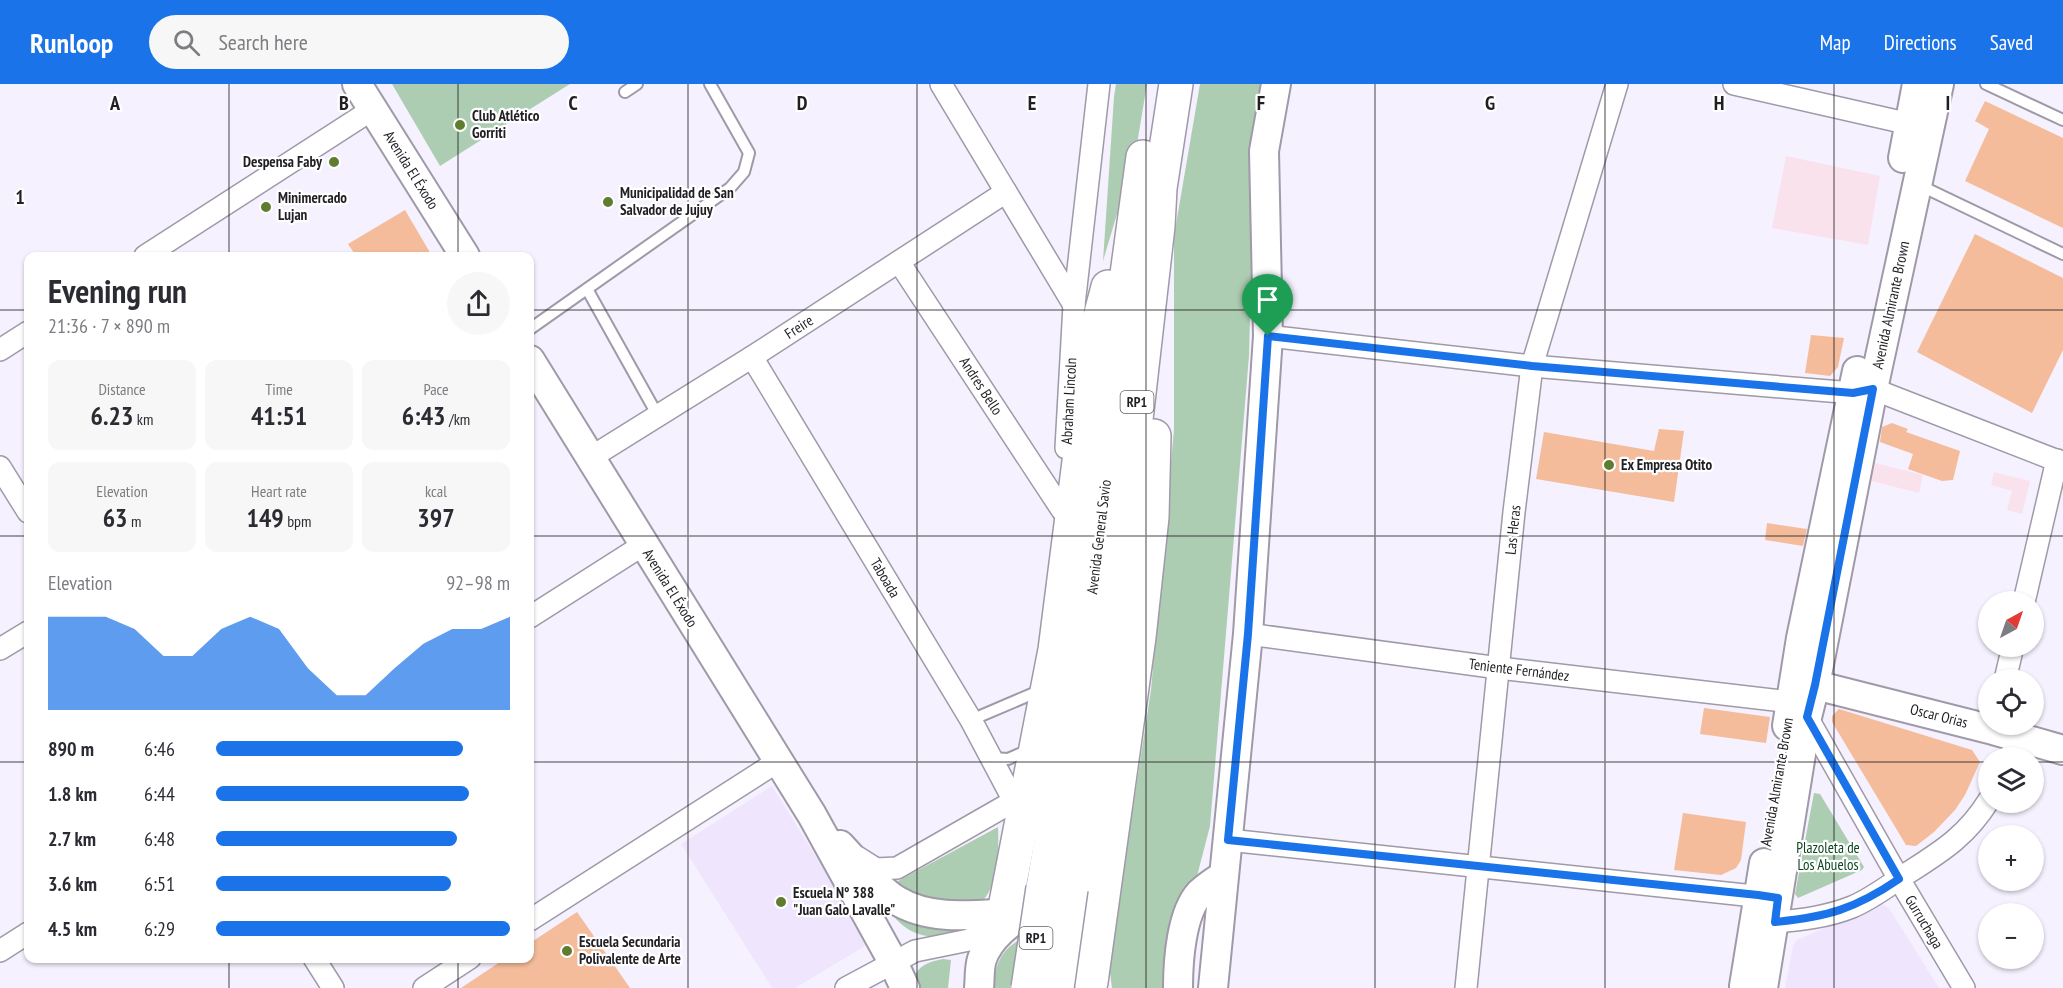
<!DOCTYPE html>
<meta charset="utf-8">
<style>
body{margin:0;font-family:"PT Sans Narrow",sans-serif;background:#f7f7f7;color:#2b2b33;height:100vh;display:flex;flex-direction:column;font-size:22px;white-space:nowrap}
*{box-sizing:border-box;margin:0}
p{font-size:20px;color:#7c7c81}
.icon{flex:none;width:33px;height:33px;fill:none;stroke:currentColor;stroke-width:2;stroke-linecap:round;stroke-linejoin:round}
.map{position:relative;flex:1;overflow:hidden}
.side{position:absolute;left:24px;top:168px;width:510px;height:711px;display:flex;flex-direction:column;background:#fff;border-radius:12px;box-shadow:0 2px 4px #0004}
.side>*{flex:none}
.needle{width:39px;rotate:40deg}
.tools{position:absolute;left:1978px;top:507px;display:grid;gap:12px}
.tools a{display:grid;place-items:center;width:66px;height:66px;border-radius:50%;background:#fff;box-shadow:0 2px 4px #0004;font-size:30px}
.pin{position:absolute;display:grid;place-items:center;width:51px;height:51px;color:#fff;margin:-62px -26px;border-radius:50% 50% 50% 0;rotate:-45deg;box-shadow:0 0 6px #0007}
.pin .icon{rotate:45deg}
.round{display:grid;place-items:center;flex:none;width:63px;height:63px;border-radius:32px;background:#f7f7f7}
.headline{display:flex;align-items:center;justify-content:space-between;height:102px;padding:0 24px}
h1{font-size:33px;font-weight:600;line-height:45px}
.stats{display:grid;grid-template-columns:repeat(3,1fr);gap:9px;height:102px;padding:6px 24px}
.stats div{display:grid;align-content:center;border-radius:12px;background:#f7f7f7;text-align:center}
.stats b{font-size:26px;font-weight:600}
.stats small{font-size:16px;font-weight:400}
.stats p{font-size:16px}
.chart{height:168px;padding:12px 24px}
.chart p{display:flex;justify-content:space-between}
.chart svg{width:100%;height:108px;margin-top:6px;fill:#1a73e8;opacity:.7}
ul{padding:0 24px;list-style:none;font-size:20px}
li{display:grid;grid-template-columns:96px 72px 1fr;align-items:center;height:45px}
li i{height:15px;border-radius:8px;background:#1a73e8}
header{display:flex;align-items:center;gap:36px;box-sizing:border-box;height:84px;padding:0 30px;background:#1a73e8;color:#fff}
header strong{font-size:28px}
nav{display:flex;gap:33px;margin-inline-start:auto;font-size:21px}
.search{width:420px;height:54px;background:#f7f7f7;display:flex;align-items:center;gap:15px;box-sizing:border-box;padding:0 21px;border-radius:33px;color:#7c7c81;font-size:22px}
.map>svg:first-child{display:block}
.commercial{fill:#fae2ed}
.built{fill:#efe6fd}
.green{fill:#adcdb2}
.building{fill:#f4bc9a}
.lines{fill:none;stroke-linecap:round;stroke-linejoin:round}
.service-casing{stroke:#9f99a8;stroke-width:14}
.minor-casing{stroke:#9f99a8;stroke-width:24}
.secondary-casing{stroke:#9f99a8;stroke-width:32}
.motorway-casing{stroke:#9f99a8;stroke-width:36}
.service{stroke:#fff;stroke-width:10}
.minor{stroke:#fff;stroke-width:21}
.secondary{stroke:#fff;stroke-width:28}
.motorway{stroke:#fff;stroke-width:33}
.motorway-bridge-casing{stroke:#9f99a8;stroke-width:36;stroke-linecap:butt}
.motorway-bridge{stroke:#fff;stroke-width:33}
.route-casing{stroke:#fff;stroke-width:12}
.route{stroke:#1a73e8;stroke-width:8}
.grid{fill:none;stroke:#211f24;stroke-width:1.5;stroke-opacity:0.55}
.poi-dot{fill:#607c30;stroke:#fff;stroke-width:2}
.labels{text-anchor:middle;stroke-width:4.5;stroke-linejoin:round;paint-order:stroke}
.shield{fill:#fff;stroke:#646266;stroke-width:1.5}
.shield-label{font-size:14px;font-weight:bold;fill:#211f24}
.poi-label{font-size:15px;font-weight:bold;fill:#211f24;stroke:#fff;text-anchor:start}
.street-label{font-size:15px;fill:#211f24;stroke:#fff}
.park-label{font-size:15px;fill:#0d4721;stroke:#fff}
.grid-label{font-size:20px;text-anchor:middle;font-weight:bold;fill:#211f24;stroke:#fff;stroke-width:4.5;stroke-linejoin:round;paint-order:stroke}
</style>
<header>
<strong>Runloop</strong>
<div class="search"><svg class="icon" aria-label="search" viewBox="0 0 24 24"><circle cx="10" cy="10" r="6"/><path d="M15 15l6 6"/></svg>Search here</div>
<nav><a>Map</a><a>Directions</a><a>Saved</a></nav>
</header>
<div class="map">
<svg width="2063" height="904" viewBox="0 0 2063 904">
<rect width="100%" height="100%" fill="#f6f1fe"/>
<!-- commercial -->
<g class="commercial">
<polygon points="1786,72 1880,92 1868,161 1772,144"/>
<polygon points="1871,378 1923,391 1919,409 1867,396"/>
<polygon points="1994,388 2030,397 2022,430 2007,426 2012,407 1991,401"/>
</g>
<!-- built -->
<g class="built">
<polygon points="772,702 870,859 795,904 772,904 681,760"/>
<polygon points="1880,819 1889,824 1939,904 1785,904 1793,862 1797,856"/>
</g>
<!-- green -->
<g class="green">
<polygon points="392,0 570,0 440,82"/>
<polygon points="1116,0 1147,0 1136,66 1103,177 1114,13"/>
<polygon points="1200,0 1265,0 1255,36 1249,272 1210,742 1168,904 1112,904 1109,881 1151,606 1174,345 1174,152"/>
<polygon points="1814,709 1820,710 1864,783 1862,786 1798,814 1795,810"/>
<path d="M 998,743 C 999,763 998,803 982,817 L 963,820 L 901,808 L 896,801 L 898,797 Z"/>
<path d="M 887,823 L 963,843 C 933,861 905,852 887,823 Z"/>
<path d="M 1033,850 L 1075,892 L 1074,904 L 992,904 C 997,874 1003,861 1033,850 Z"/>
<path d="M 943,875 L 951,876 L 948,904 L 913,904 C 914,883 924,879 943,875 Z"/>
</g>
<!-- building -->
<g class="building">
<polygon points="1985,17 2063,54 2063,144 1965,97 1989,45 1975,37"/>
<polygon points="405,126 432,172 356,172 348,160"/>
<polygon points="1975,150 2063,194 2063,266 2032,329 1917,268"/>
<polygon points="1811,251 1844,254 1838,283 1830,292 1805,289"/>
<polygon points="1892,339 1908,345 1906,348 1960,367 1953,396 1942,397 1908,385 1913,370 1880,358 1882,343"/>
<polygon points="1659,345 1684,347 1674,418 1536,395 1544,348 1654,367"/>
<polygon points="1767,439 1807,445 1803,462 1765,456"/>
<polygon points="1704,624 1770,633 1766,659 1700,650"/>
<polygon points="1839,625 1972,666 1980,678 1965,711 1955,726 1934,748 1916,762 1906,761 1832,638 1832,632"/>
<polygon points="1683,729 1746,738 1741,776 1736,784 1721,791 1674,786"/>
<polygon points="577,828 630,904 461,904 506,874 530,874 530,859"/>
</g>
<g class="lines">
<!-- service casing -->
<g class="service-casing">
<g id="service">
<polyline points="1986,0 2063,36"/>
<polyline points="625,8 637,0"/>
<polyline points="1919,101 2063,170"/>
<polyline points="587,205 658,332"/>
<polyline points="530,245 730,104 744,88 749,69 710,0"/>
<polyline points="971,636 1039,607"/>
<polyline points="992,674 1008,675 1031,665"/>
</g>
</g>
<!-- minor casing -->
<g class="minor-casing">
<g id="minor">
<polyline points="941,0 1074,221"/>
<polyline points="1734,0 1910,40"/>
<polyline points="145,172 373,25"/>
<polyline points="899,178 1062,426"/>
<polyline points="1268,252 1532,282 1853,309 1873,305 2063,379"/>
<polyline points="0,266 28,248"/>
<polyline points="752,273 971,636 1014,717"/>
<polyline points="1066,364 1074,221 1099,0"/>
<polyline points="590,374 752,273 1006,108"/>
<polyline points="0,383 28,428"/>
<polyline points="2024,518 2057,376"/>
<polyline points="530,533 643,461"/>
<polyline points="1248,550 1499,584 1791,618 1807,633 1899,795 1964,904"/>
<polyline points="0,565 28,548"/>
<polyline points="2005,596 2013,562"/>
<polyline points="2010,674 2018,655"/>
<polyline points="1228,756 1773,814"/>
<polyline points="857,773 876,785 897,784 1014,717 1026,714"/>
<polyline points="530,836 777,678"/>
<path d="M 1775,838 C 1801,836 1827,833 1852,823 C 1869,816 1884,805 1900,794 C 1937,770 1965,755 1989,716"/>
<polyline points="0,867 28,849"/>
<polyline points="314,874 333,904"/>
<polyline points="424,904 470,874"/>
<polyline points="846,904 915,867 969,856 1003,837"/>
<polyline points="1466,904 1514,428 1532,282 1617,0"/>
</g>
</g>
<!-- secondary casing -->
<g class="secondary-casing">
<g id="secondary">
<polyline points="357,0 465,172"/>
<polyline points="1903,74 1917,0"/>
<polyline points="530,276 812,731 893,878 905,904"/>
<polyline points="1800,592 1815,601 1993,646 2063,666"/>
<polyline points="1787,642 1801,554 1857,287"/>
<path d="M 840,761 C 857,779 875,802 896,816 C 935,840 984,829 1027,828"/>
<polyline points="1744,902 1764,779"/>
<path d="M 979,904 C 980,895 979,884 982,875 C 989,854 1010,837 1029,828"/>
<path d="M 1178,904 C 1178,878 1181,829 1200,809 C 1207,802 1215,797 1223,792"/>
<polyline points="1213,904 1248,550 1268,252 1264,67 1276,0"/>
<polyline points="1763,904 1807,633 1815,601 1873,305 1939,0"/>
</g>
</g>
<!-- motorway casing -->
<g class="motorway-casing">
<g id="motorway">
<polyline points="1043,804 1087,547 1099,453 1121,234 1143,73"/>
<polyline points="1071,805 1112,546 1158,142 1160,104 1176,0"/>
<polyline points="1004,829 1055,566 1095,252 1108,203"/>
<polyline points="1091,898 1139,553 1152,433 1154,352"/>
</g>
</g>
<!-- service -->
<use href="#service" class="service"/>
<!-- minor -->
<use href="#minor" class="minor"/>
<!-- secondary -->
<use href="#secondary" class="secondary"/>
<!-- motorway -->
<use href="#motorway" class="motorway"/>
<!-- motorway-bridge casing -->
<g class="motorway-bridge-casing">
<g id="motorway-bridge">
<polyline points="1028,904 1043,804"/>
<polyline points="1057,904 1071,805"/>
</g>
</g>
<!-- motorway-bridge -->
<use href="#motorway-bridge" class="motorway-bridge"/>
</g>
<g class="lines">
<!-- route casing -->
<g class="route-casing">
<path id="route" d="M 1268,252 L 1532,282 L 1853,309 L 1873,305 L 1815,601 L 1807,633 L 1899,795 C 1855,825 1827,833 1775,838 L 1778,814 L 1758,811 L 1228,756 L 1248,550 Z"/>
</g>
<!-- route -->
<use href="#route" class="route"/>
</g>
<!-- grid -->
<path class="grid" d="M 229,0 L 229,172M 458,0 L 458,172M 688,0 L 688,904M 917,0 L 917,904M 1146,0 L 1146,904M 1375,0 L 1375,904M 1605,0 L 1605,904M 1834,0 L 1834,904M 0,226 L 28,226M 530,226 L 2063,226M 0,452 L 28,452M 530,452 L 2063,452M 0,678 L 28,678M 530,678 L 1989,678M 2034,678 L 2063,678M 229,874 L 229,904M 458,874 L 458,904"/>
<!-- markers -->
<g class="poi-dot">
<circle cx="460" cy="41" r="6"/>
<circle cx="334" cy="78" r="6"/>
<circle cx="608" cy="118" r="6"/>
<circle cx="266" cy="123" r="6"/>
<circle cx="1609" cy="381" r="6"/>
<circle cx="781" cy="818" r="6"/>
<circle cx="567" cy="867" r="6"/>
</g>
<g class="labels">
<!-- shield labels -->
<g class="shield">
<rect x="1120.5" y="307" width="33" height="22" rx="4.5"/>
<rect x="1019.5" y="843" width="33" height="22" rx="4.5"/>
</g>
<g class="shield-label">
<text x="1137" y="323">RP1</text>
<text x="1036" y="859">RP1</text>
</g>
<!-- poi labels -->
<g class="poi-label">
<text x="472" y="37">Club Atlético<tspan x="472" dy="17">Gorriti</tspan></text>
<text x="322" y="83" text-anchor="end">Despensa Faby</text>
<text x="620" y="114">Municipalidad de San<tspan x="620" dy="17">Salvador de Jujuy</tspan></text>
<text x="278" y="119">Minimercado<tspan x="278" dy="17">Lujan</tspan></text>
<text x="1621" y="386">Ex Empresa Otito</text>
<text x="793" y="814">Escuela N° 388<tspan x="793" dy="17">"Juan Galo Lavalle"</tspan></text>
<text x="579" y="863">Escuela Secundaria<tspan x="579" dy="17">Polivalente de Arte</tspan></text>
</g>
<!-- street labels -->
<g class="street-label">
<text transform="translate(411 86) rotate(58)" y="5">Avenida El Éxodo</text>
<text transform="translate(1891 221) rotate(-78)" y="5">Avenida Almirante Brown</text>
<text transform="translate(799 243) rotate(-33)" y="5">Freire</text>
<text transform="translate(981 302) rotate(57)" y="5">Andres Bello</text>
<text transform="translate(1069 317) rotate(-87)" y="5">Abraham Lincoln</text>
<text transform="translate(1513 446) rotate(-84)" y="5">Las Heras</text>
<text transform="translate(1099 453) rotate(-83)" y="5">Avenida General Savio</text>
<text transform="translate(885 494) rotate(59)" y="5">Taboada</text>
<text transform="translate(670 504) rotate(58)" y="5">Avenida El Éxodo</text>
<text transform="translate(1519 586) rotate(7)" y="5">Teniente Fernández</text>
<text transform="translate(1939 632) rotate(14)" y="5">Oscar Orias</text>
<text transform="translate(1777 698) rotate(-80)" y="5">Avenida Almirante Brown</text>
<text transform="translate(1924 838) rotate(59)" y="5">Gurruchaga</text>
</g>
<!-- park labels -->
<g class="park-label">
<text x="1828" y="769">Plazoleta de<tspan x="1828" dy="17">Los Abuelos</tspan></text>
</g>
</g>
<g class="grid-label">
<text x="115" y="26">A</text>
<text x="344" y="26">B</text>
<text x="573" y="26">C</text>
<text x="802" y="26">D</text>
<text x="1032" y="26">E</text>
<text x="1261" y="26">F</text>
<text x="1490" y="26">G</text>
<text x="1719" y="26">H</text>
<text x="1948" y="26">I</text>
<text x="20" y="120">1</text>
</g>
</svg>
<div class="tools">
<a><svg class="needle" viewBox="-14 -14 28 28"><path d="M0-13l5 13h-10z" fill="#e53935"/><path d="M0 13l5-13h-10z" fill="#7c7c81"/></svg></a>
<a><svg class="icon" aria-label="locate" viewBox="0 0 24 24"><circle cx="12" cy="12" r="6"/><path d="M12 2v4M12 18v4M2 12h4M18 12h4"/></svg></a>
<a><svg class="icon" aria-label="layers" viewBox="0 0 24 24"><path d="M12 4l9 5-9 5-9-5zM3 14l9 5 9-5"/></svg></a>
<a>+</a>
<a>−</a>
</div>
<div class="pin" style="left:1268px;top:252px;background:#1e9e55"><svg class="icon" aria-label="arrive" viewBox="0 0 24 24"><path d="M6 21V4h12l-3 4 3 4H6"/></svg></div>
<section class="side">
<div class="headline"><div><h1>Evening run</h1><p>21:36 · 7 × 890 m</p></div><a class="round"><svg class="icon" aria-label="share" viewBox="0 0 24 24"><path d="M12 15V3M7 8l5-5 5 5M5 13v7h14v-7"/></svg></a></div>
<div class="stats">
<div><p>Distance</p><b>6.23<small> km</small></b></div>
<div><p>Time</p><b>41:51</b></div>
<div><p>Pace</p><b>6:43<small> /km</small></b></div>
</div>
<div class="stats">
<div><p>Elevation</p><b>63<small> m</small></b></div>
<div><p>Heart rate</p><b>149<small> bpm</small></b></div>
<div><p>kcal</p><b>397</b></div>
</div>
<div class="chart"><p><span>Elevation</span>92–98 m</p>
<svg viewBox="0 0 160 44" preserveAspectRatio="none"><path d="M0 44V6L10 6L20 6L30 11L40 22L50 22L60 11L70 6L80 11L90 27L100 38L110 38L120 27L130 17L140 11L150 11L160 6V44z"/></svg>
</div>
<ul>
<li><b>890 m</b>6:46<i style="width:84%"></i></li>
<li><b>1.8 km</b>6:44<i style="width:86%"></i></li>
<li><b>2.7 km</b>6:48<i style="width:82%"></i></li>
<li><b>3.6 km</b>6:51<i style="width:80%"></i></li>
<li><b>4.5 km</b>6:29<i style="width:100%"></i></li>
</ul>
</section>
</div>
